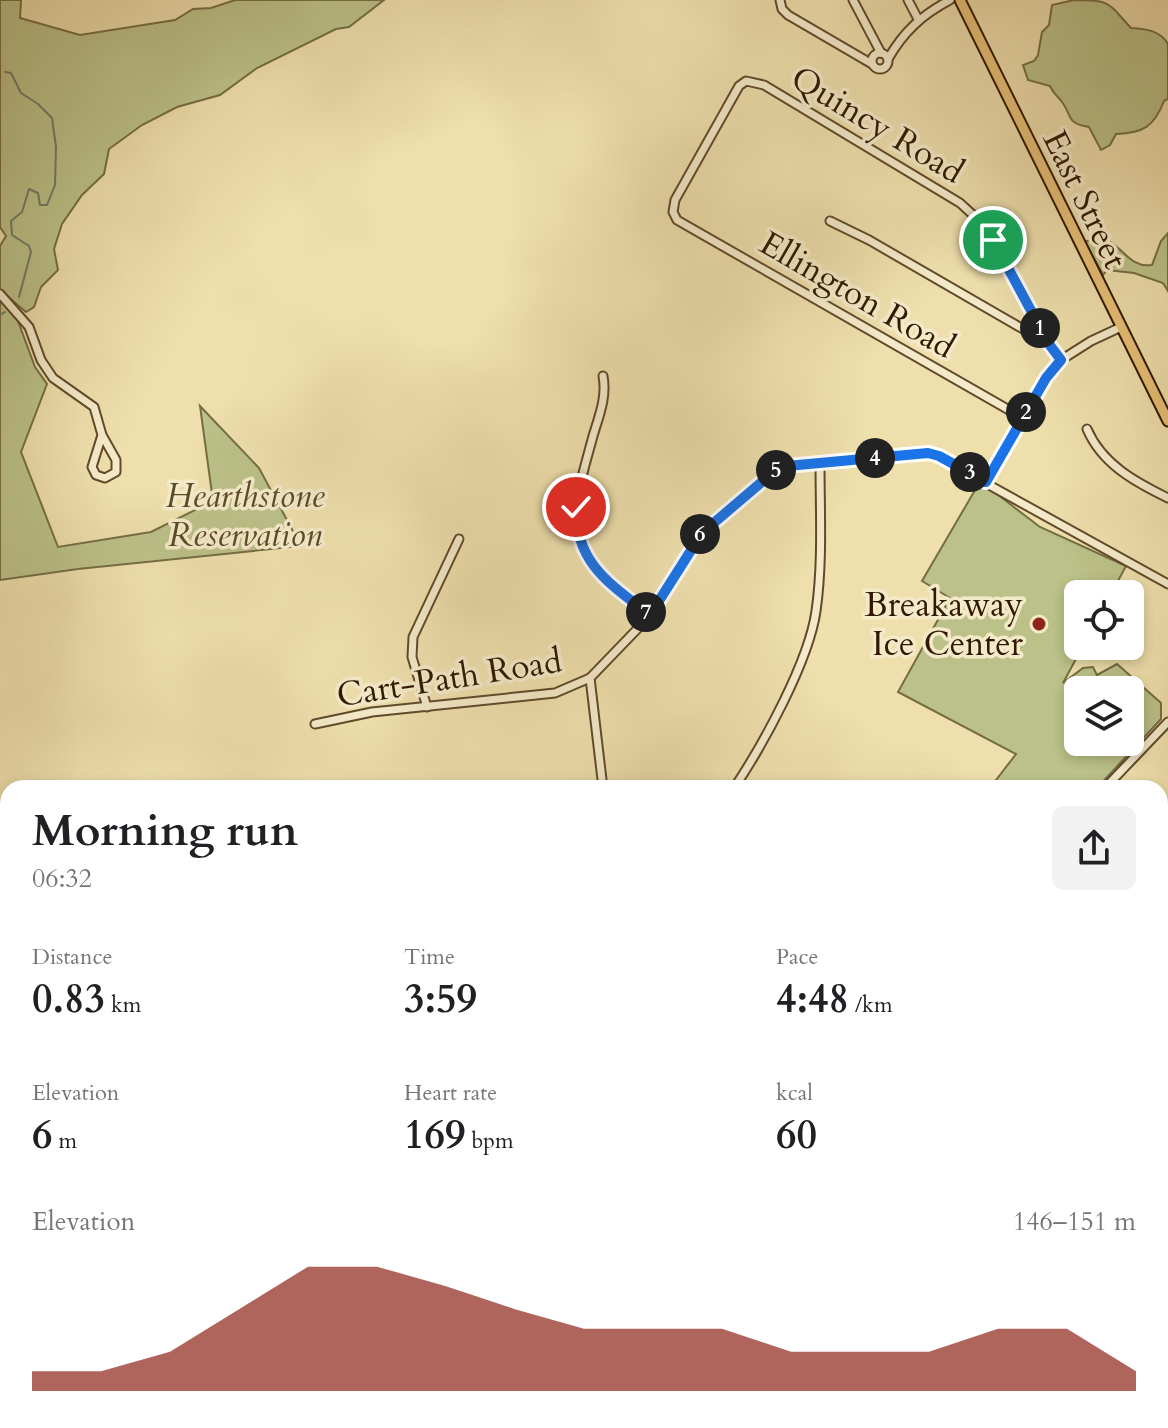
<!DOCTYPE html>
<meta charset="utf-8">
<style>
body{margin:0;font-family:Cardo,serif;background:#f2f2f2;color:#202124;height:100vh;display:flex;flex-direction:column;font-size:30px;white-space:nowrap}
*{box-sizing:border-box;margin:0}
p{font-size:26px;color:#757577}
.icon{flex:none;width:44px;height:44px;fill:none;stroke:currentColor;stroke-width:2;stroke-linecap:round;stroke-linejoin:round}
.map{position:relative;flex:1;overflow:hidden}
.panel{position:absolute;left:0px;top:780px;width:1168px;height:648px;display:flex;flex-direction:column;background:#fff;border-radius:24px 24px 0 0;box-shadow:0 4px 12px #0003}
.panel>*{flex:none}
.fabs{position:absolute;left:1064px;top:580px;display:grid;gap:16px}
.fabs a{display:grid;place-items:center;width:80px;height:80px;border-radius:12px;background:#fff;box-shadow:0 4px 12px #0003;font-size:40px}
.pin{position:absolute;display:grid;place-items:center;width:68px;height:68px;color:#fff;margin:-34px;border:4px solid #fff;border-radius:50%;box-shadow:0 2px 8px #0007}
.km{position:absolute;width:40px;height:40px;margin:-20px;border-radius:50%;background:#222;color:#fff;font-size:22px;line-height:40px;text-align:center}
.round{display:grid;place-items:center;flex:none;width:84px;height:84px;border-radius:12px;background:#f2f2f2}
.overview{display:flex;align-items:center;justify-content:space-between;height:136px;padding:0 32px}
h1{font-size:44px;font-weight:600;line-height:60px}
.metrics{display:grid;grid-template-columns:repeat(3,1fr);gap:12px;height:136px;padding:8px 32px}
.metrics div{display:grid;align-content:center}
.metrics b{font-size:40px;font-weight:600}
.metrics small{font-size:22px;font-weight:400}
.metrics p{font-size:22px}
.chart{height:224px;padding:16px 32px}
.chart p{display:flex;justify-content:space-between}
.chart svg{width:100%;height:144px;margin-top:8px;fill:#8f2418;opacity:.7}
.map>svg:first-child{display:block}
.green{fill:#bbc188;stroke:#766d44;stroke-width:2;fill-rule:evenodd}
.lines{fill:none;stroke-linecap:round;stroke-linejoin:round}
.stream{stroke:#6f7b65;stroke-width:2}
.minor-casing{stroke:#604a2b;stroke-width:11}
.major-casing{stroke:#301900;stroke-width:13}
.minor{stroke:#f4eac9;stroke-width:7}
.major{stroke:#e7c076;stroke-width:9}
.route-casing{stroke:#fff;stroke-width:16}
.route{stroke:#1a73e8;stroke-width:10}
.poi-dot{fill:#8f2418;stroke:#f4eac9;stroke-width:3}
.labels{text-anchor:middle;stroke-width:7;stroke-linejoin:round;paint-order:stroke}
.street-label{font-size:34px;fill:#301900;stroke:#f4eac9}
.park-label{font-size:34px;font-style:italic;fill:#5a4b29;stroke:#f4eac9}
.poi-label{font-size:34px;fill:#301900;stroke:#f4eac9;text-anchor:end}
</style>
<div class="map">
<svg width="1168" height="1428" viewBox="0 0 1168 1428">
<rect width="100%" height="100%" fill="#eedfac"/>
<filter id="stains"><feTurbulence type="fractalNoise" baseFrequency=".0025" numOctaves="4"/><feColorMatrix values="0 0 0 0 .2 0 0 0 0 .09 0 0 0 0 .02 0 0 0 .5 -.17"/></filter>
<radialGradient id="worn" r=".72"><stop offset=".6" stop-color="#630" stop-opacity="0"/><stop offset="1" stop-color="#630" stop-opacity=".3"/></radialGradient>
<!-- green -->
<g class="green">
<polygon points="0,0 21,0 20,18 80,35 175,20 193,9 211,8 235,0 384,0 349,27 336,29 257,68 220,95 177,107 142,125 109,149 104,174 82,195 62,224 54,249 58,270 41,287 34,307 26,312 0,290 0,246 6,236 0,227"/>
<path d="M 1074,0 C 1111,0 1107,2 1131,28 C 1145,29 1160,30 1168,44 L 1168,99 L 1164,101 C 1154,127 1143,133 1116,134 L 1110,145 L 1101,150 L 1089,127 C 1066,124 1072,115 1062,102 C 1058,96 1054,95 1050,86 L 1028,80 L 1023,65 L 1034,61 L 1038,55 L 1042,32 L 1049,25 L 1052,5 Z"/>
<path d="M 1168,233 L 1168,291 L 1163,283 L 1134,273 L 1107,270 L 1103,275 L 1085,242 L 1097,237 C 1121,240 1127,269 1152,265 L 1161,241 Z"/>
<polygon points="0,300 15,313 35,367 47,384 21,452 58,547 151,532 213,501 200,406 259,468 301,546 78,569 0,580"/>
<path d="M 978,485 L 993,491 L 1040,527 L 1126,566 L 1111,594 L 1078,594 L 1078,646 L 1083,646 L 1063,683 L 1083,668 L 1093,667 L 1097,675 L 1117,664 L 1161,703 L 1161,719 L 1097,788 L 990,788 L 1016,754 L 898,692 L 950,598 L 922,581 ZM 1078,690 L 1130,690 L 1130,742 L 1078,742 Z"/>
<polygon points="8,1256 8,1420 103,1420 103,1428 0,1428 0,1270"/>
<polygon points="241,1420 468,1420 470,1428 241,1428"/>
<polygon points="672,1420 1023,1420 1020,1428 682,1428"/>
</g>
<g class="lines">
<!-- stream -->
<g class="stream">
<polyline points="5,72 11,73 21,93 38,104 52,118 56,147 55,185 47,205 40,205 38,193 29,189 22,212 11,221 12,235 29,246 31,252 19,297"/>
<polyline points="0,315 5,312"/>
<polyline points="0,927 8,925"/>
<polyline points="389,1420 404,1428"/>
<polyline points="1100,1420 1101,1428"/>
</g>
<!-- minor casing -->
<g class="minor-casing">
<g id="minor">
<polyline points="780,0 782,9 788,15 872,64"/>
<polyline points="853,0 881,53"/>
<polyline points="908,0 918,19"/>
<circle cx="880" cy="61" r="8"/>
<path d="M 888,59 C 904,31 922,15 950,0"/>
<polyline points="830,221 869,240 1049,344 1061,360"/>
<polyline points="0,294 29,327 41,360 53,378 94,407 102,435 116,460 116,472 105,478 96,475 92,467 102,435"/>
<path d="M 603,376 C 607,397 599,416 593,436 C 579,489 559,537 606,581 C 619,593 635,604 650,615"/>
<polyline points="1023,418 677,220 673,212 675,200 739,86 746,81 764,85 960,203 984,225 993,240 1049,344"/>
<path d="M 1087,429 C 1102,464 1135,482 1168,498"/>
<polyline points="986,482 1046,378 1061,360 1091,341 1121,327"/>
<polyline points="427,707 412,657 413,637 459,539"/>
<polyline points="315,724 372,712 555,693 590,678"/>
<polyline points="603,788 590,678 645,621 706,528 771,473 787,466 933,454 1168,584"/>
<path d="M 734,788 C 763,745 809,661 816,611 C 823,563 820,512 820,463"/>
<polyline points="1105,788 1168,722"/>
<polyline points="0,1015 8,1019"/>
<polyline points="172,1420 172,1428"/>
<polyline points="664,1420 674,1428"/>
</g>
</g>
<!-- major casing -->
<g class="major-casing">
<polyline id="major" points="960,0 1168,421"/>
</g>
<!-- minor -->
<use href="#minor" class="minor"/>
<!-- major -->
<use href="#major" class="major"/>
</g>
<g class="lines">
<!-- route casing -->
<g class="route-casing">
<path id="route" d="M 576,507 C 575,563 610,584 650,615 L 702,533 L 777,469 L 787,466 L 928,453 L 939,456 L 986,482 L 1046,378 L 1061,360 L 1049,344 L 993,240"/>
</g>
<!-- route -->
<use href="#route" class="route"/>
</g>
<!-- markers -->
<circle class="poi-dot" cx="1039" cy="624" r="8"/>
<g class="labels">
<!-- street labels -->
<g class="street-label">
<text transform="translate(878 124) rotate(31)" y="12">Quincy Road</text>
<text transform="translate(1086 199) rotate(64)" y="12">East Street</text>
<text transform="translate(858 294) rotate(30)" y="12">Ellington Road</text>
<text transform="translate(449 677) rotate(-9)" y="12">Cart-Path Road</text>
</g>
<!-- park labels -->
<g class="park-label">
<text x="245" y="507">Hearthstone<tspan x="245" dy="39">Reservation</tspan></text>
</g>
<!-- poi labels -->
<g class="poi-label">
<text x="1023" y="616">Breakaway<tspan x="1023" dy="39">Ice Center</tspan></text>
</g>
</g>
<rect width="100%" height="100%" filter="url(#stains)"/>
<rect width="100%" height="100%" fill="url(#worn)"/>
</svg>
<div class="fabs">
<a><svg class="icon" aria-label="locate" viewBox="0 0 24 24"><circle cx="12" cy="12" r="6"/><path d="M12 2v4M12 18v4M2 12h4M18 12h4"/></svg></a>
<a><svg class="icon" aria-label="layers" viewBox="0 0 24 24"><path d="M12 4l9 5-9 5-9-5zM3 14l9 5 9-5"/></svg></a>
</div>
<div class="pin" style="left:993px;top:240px;background:#1e9e55"><svg class="icon" aria-label="arrive" viewBox="0 0 24 24"><path d="M6 21V4h12l-3 4 3 4H6"/></svg></div>
<div class="pin" style="left:576px;top:507px;background:#d93025"><svg class="icon" aria-label="check" viewBox="0 0 24 24"><path d="M5 12l5 5 9-10"/></svg></div>
<b class="km" style="left:1040px;top:328px">1</b>
<b class="km" style="left:1026px;top:412px">2</b>
<b class="km" style="left:970px;top:472px">3</b>
<b class="km" style="left:875px;top:458px">4</b>
<b class="km" style="left:776px;top:470px">5</b>
<b class="km" style="left:700px;top:534px">6</b>
<b class="km" style="left:646px;top:612px">7</b>
<section class="panel">
<div class="overview"><div><h1>Morning run</h1><p>06:32</p></div><a class="round"><svg class="icon" aria-label="share" viewBox="0 0 24 24"><path d="M12 15V3M7 8l5-5 5 5M5 13v7h14v-7"/></svg></a></div>
<div class="metrics">
<div><p>Distance</p><b>0.83<small> km</small></b></div>
<div><p>Time</p><b>3:59</b></div>
<div><p>Pace</p><b>4:48<small> /km</small></b></div>
</div>
<div class="metrics">
<div><p>Elevation</p><b>6<small> m</small></b></div>
<div><p>Heart rate</p><b>169<small> bpm</small></b></div>
<div><p>kcal</p><b>60</b></div>
</div>
<div class="chart"><p><span>Elevation</span>146–151 m</p>
<svg viewBox="0 0 160 44" preserveAspectRatio="none"><path d="M0 44V38L10 38L20 32L30 19L40 6L50 6L60 12L70 19L80 25L90 25L100 25L110 32L120 32L130 32L140 25L150 25L160 38V44z"/></svg>
</div>
</section>
</div>
